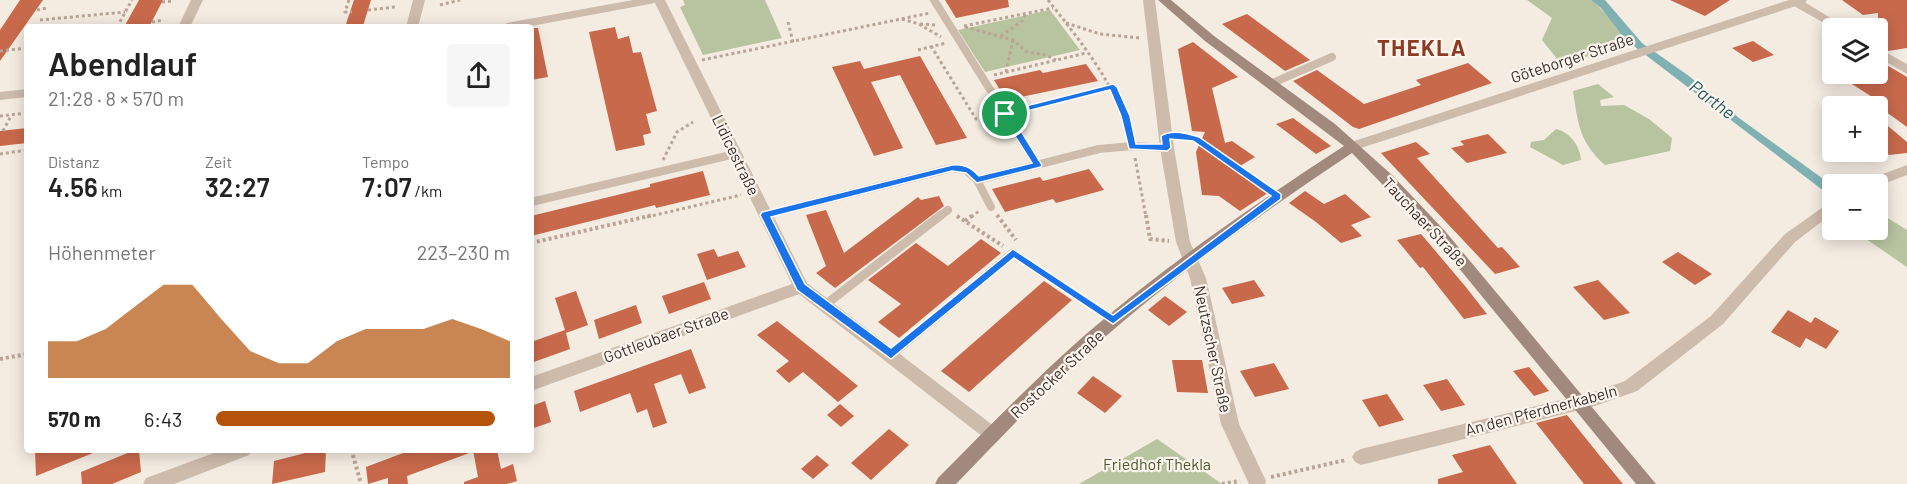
<!DOCTYPE html>
<html lang="de">
<meta charset="utf-8">
<style>
body{margin:0;font-family:Barlow,sans-serif;background:#f6f6f6;color:#222;height:100vh;display:flex;flex-direction:column;font-size:22px;white-space:nowrap}
*{box-sizing:border-box;margin:0}
p{font-size:20px;color:#767676}
.icon{flex:none;width:33px;height:33px;fill:none;stroke:currentColor;stroke-width:2;stroke-linecap:round;stroke-linejoin:round}
.map{position:relative;flex:1;overflow:hidden}
.sheet{position:absolute;left:24px;top:24px;width:510px;height:429px;display:flex;flex-direction:column;background:#fff;border-radius:6px;box-shadow:0 3px 15px #0003}
.sheet>*{flex:none}
.fabs{position:absolute;left:1822px;top:18px;display:grid;gap:12px}
.fabs a{display:grid;place-items:center;width:66px;height:66px;border-radius:6px;background:#fff;box-shadow:0 3px 15px #0003;font-size:30px}
.pin{position:absolute;display:grid;place-items:center;width:51px;height:51px;color:#fff;margin:-26px;border:3px solid #fff;border-radius:50%;box-shadow:0 2px 6px #0007}
.round{display:grid;place-items:center;flex:none;width:63px;height:63px;border-radius:6px;background:#f6f6f6}
.head{display:flex;align-items:center;justify-content:space-between;height:102px;padding:0 24px}
h1{font-size:33px;font-weight:600;line-height:45px}
.figures{display:grid;grid-template-columns:repeat(3,1fr);gap:9px;height:102px;padding:6px 24px}
.figures div{display:grid;align-content:center}
.figures b{font-size:26px;font-weight:600}
.figures small{font-size:16px;font-weight:400}
.figures p{font-size:16px}
.chart{height:168px;padding:12px 24px}
.chart p{display:flex;justify-content:space-between}
.chart svg{width:100%;height:108px;margin-top:6px;fill:#b45309;opacity:.7}
ul{padding:0 24px;list-style:none;font-size:20px}
li{display:grid;grid-template-columns:96px 72px 1fr;align-items:center;height:45px}
li i{height:15px;border-radius:8px;background:#b45309}
.map>svg:first-child{display:block}
.green{fill:#b8c4a0}
.water{fill:#7fb0b2}
.building{fill:#c8694b}
.lines{fill:none;stroke-linecap:round;stroke-linejoin:round}
.path-far1{stroke:#b9a596;stroke-width:3;stroke-dasharray:3 3;stroke-linecap:butt}
.path{stroke:#b9a596;stroke-width:4;stroke-dasharray:3 3;stroke-linecap:butt}
.service-far1{stroke:#cdbbac;stroke-width:8}
.service{stroke:#cdbbac;stroke-width:9}
.minor{fill:#cdbbac;fill-rule:evenodd}
.tertiary{fill:#cdbbac;fill-rule:evenodd}
.secondary{fill:#a18a7d;fill-rule:evenodd}
.route{fill:#1a73e8;stroke:#fff;stroke-width:1.5;fill-rule:evenodd}
.labels{text-anchor:middle;stroke-width:4.5;stroke-linejoin:round;paint-order:stroke}
.street-label{font-size:16px;fill:#3b302b;stroke:#fbf5ee}
.park-label{font-size:16px;fill:#4a5a2e;stroke:#fbf5ee}
.water-label{font-size:18px;font-style:italic;fill:#1f5a5e;stroke:#fbf5ee}
.district-label{font-size:22px;font-weight:bold;letter-spacing:1.5px;fill:#8c3b22;stroke:#fbf5ee}
</style>
<div class="map">
<svg width="1907" height="484" viewBox="0 0 1907 484">
<rect width="100%" height="100%" fill="#f4ebe1"/>
<!-- green -->
<g class="green">
<polygon points="683,0 765,0 782,38 703,55 680,7 685,5"/>
<polygon points="1527,0 1592,0 1633,41 1562,65 1542,40 1552,18"/>
<polygon points="1050,10 1080,50 985,72 958,30"/>
<path d="M 1598,84 L 1614,97 L 1600,100 L 1601,106 L 1624,105 L 1649,119 L 1672,138 L 1670,151 L 1605,165 C 1579,142 1578,123 1573,91 Z"/>
<path d="M 1556,129 C 1570,132 1580,146 1581,160 L 1563,165 L 1530,147 L 1531,142 L 1544,140 Z"/>
<polygon points="1878,212 1907,230 1907,267 1853,230 1878,230"/>
<polygon points="1157,439 1222,484 1079,484"/>
</g>
<!-- water -->
<polygon class="water" points="1591,0 1605,0 1642,43 1689,76 1739,118 1833,186 1833,198 1626,40 1601,8"/>
<!-- building -->
<g class="building">
<polygon points="20,0 43,0 0,61 0,30"/>
<polygon points="139,0 163,0 149,27 124,27"/>
<polygon points="354,0 371,0 363,26 345,27"/>
<polygon points="945,0 1008,0 1009,7 956,18"/>
<polygon points="1670,0 1730,0 1705,16"/>
<polygon points="1842,0 1907,0 1907,48 1888,51 1878,46 1878,13 1863,15"/>
<polygon points="1247,14 1310,60 1285,71 1222,24"/>
<polygon points="615,27 618,39 629,36 633,53 641,52 657,111 646,114 651,133 643,135 645,145 616,151 589,32"/>
<polygon points="531,28 538,28 548,77 531,80"/>
<polygon points="1753,41 1774,55 1753,62 1732,48"/>
<polygon points="1193,42 1238,77 1212,88 1225,143 1232,141 1255,157 1235,169 1268,193 1240,211 1219,196 1202,195 1196,152 1205,132 1192,131 1178,49"/>
<polygon points="920,56 967,138 936,145 900,75 871,82 903,148 874,156 832,67 860,61 864,69"/>
<polygon points="1878,60 1907,77 1907,127 1871,101 1877,100 1844,79 1860,74 1878,74"/>
<polygon points="1468,63 1492,83 1359,129 1353,127 1293,81 1317,70 1364,104 1421,85 1416,80"/>
<polygon points="1086,64 1098,81 1006,100 994,80 1040,70 1043,73"/>
<polygon points="1293,118 1331,146 1316,154 1276,124"/>
<polygon points="1888,126 1907,142 1907,153 1889,155 1878,146 1878,127"/>
<polygon points="27,128 27,143 0,146 0,131"/>
<polygon points="1488,134 1507,153 1467,163 1451,148 1464,145 1460,141"/>
<polygon points="1416,142 1430,154 1417,158 1498,248 1502,247 1520,267 1495,274 1381,153"/>
<polygon points="1089,169 1104,190 1056,203 1053,199 1005,212 992,189 1040,177 1043,181"/>
<polygon points="703,171 710,195 656,208 655,205 531,236 531,216 650,187 650,184"/>
<polygon points="1305,191 1324,204 1345,194 1371,217 1351,225 1362,236 1341,243 1316,222 1289,203"/>
<polygon points="939,196 944,206 835,288 816,273 826,266 806,215 826,210 844,253 918,197 921,200"/>
<polygon points="1421,234 1465,286 1487,314 1464,319 1423,267 1420,268 1397,240"/>
<polygon points="981,239 1001,253 899,338 878,322 901,304 868,280 916,243 948,266"/>
<polygon points="714,249 718,257 738,251 746,267 707,280 697,254"/>
<polygon points="1678,252 1712,274 1695,285 1662,262"/>
<polygon points="1254,280 1265,296 1232,304 1222,288"/>
<polygon points="1598,280 1630,313 1604,320 1573,287"/>
<polygon points="1044,281 1072,300 969,392 941,371"/>
<polygon points="704,282 711,299 669,314 662,296"/>
<polygon points="576,291 588,325 566,333 570,349 531,363 531,342 565,330 555,298"/>
<polygon points="1165,296 1187,312 1169,326 1148,310"/>
<polygon points="636,305 642,323 599,339 594,320"/>
<polygon points="1788,310 1811,323 1815,317 1839,331 1826,349 1806,338 1800,348 1771,332"/>
<polygon points="777,321 826,360 858,386 838,402 803,372 789,383 776,371 789,361 757,335"/>
<polygon points="691,349 706,388 689,394 681,374 654,384 667,423 653,428 647,409 637,413 630,393 580,412 574,391"/>
<polygon points="1172,360 1202,360 1208,393 1177,392"/>
<polygon points="1274,363 1289,389 1255,397 1240,371"/>
<polygon points="1529,367 1549,391 1534,396 1513,371"/>
<polygon points="1093,376 1122,396 1105,413 1077,393"/>
<polygon points="1447,379 1465,405 1441,411 1423,385"/>
<polygon points="1387,394 1404,420 1379,427 1362,400"/>
<polygon points="545,401 551,422 531,429 531,406"/>
<polygon points="840,404 854,416 841,427 827,415"/>
<polygon points="1567,415 1604,461 1623,484 1584,484 1536,423"/>
<polygon points="889,429 909,445 871,480 851,463"/>
<polygon points="1490,445 1517,484 1438,484 1438,479 1463,472 1452,455"/>
<polygon points="35,450 98,450 98,451 36,476"/>
<polygon points="135,450 139,450 141,472 112,484 82,484 81,472"/>
<polygon points="317,450 326,450 325,472 272,484 274,461"/>
<polygon points="411,450 472,450 472,452 407,476 408,484 388,484 388,478 368,484 366,467"/>
<polygon points="473,450 497,450 501,469 513,464 517,481 507,484 464,484 464,482 478,477"/>
<polygon points="817,455 829,465 813,479 801,469"/>
</g>
<g class="lines">
<!-- path-far1 -->
<g class="path-far1">
<polyline points="349,0 345,12 352,12"/>
<path d="M 1048,0 C 1081,42 1114,82 1129,133"/>
<polyline points="162,2 173,1"/>
<polyline points="440,5 460,0"/>
<polyline points="37,10 47,8"/>
<polyline points="368,10 395,7"/>
<polyline points="902,19 919,24 941,37"/>
<polyline points="40,20 125,12"/>
<polyline points="152,22 163,20"/>
<polyline points="788,22 793,42"/>
<polyline points="1066,23 1100,34 1140,38"/>
<polyline points="920,24 937,25"/>
<polyline points="964,26 1053,8"/>
<polyline points="117,27 132,0"/>
<polyline points="965,27 1013,40 1027,52 1046,55 1056,60"/>
<polyline points="1001,36 1022,21 1026,13"/>
<polyline points="931,46 976,119 994,116"/>
<polyline points="918,50 946,43"/>
<polyline points="0,51 27,48"/>
<polyline points="702,60 930,13"/>
<polyline points="1006,72 1013,40"/>
<polyline points="994,75 1086,53"/>
<polyline points="1016,111 1113,87"/>
<polyline points="0,116 27,113"/>
<polyline points="3,131 11,116"/>
<polyline points="1181,136 1196,139 1265,188"/>
<polyline points="0,154 27,150"/>
<polyline points="1135,158 1146,217"/>
<polyline points="663,160 677,132 693,122"/>
<polyline points="647,217 741,195"/>
<polyline points="971,217 979,211"/>
</g>
<!-- path -->
<g class="path">
<polyline points="997,215 1016,240"/>
<polyline points="1146,215 1150,239 1169,241"/>
<polyline points="957,216 1003,246"/>
<polyline points="965,221 973,215"/>
<polyline points="531,243 653,215"/>
<polyline points="1022,259 1100,312"/>
<polyline points="0,359 27,354"/>
<polyline points="354,450 352,452 361,484"/>
<polyline points="1271,477 1346,460"/>
<polyline points="1222,484 1240,481"/>
</g>
<!-- service-far1 -->
<g class="service-far1">
<polyline points="934,0 1037,165"/>
<polyline points="1270,84 1332,57"/>
<polyline points="977,180 991,207"/>
<polyline points="531,202 735,154"/>
<polyline points="765,215 952,168 966,170 977,180 1099,149 1132,146 1167,148"/>
<polyline points="939,217 948,210"/>
</g>
<!-- service -->
<g class="service">
<polyline points="825,305 941,215"/>
<polyline points="891,355 1013,253"/>
</g>
<!-- minor -->
<g class="minor">
<polygon points="191,0 203,0 190,27 178,27"/>
<polygon points="413,0 425,0 418,27 406,27"/>
<polygon points="633,0 665,0 807,283 999,430 1002,435 999,440 993,443 987,440 799,294 531,391 531,377 792,284 655,3 526,27 501,27 507,23"/>
<polygon points="1143,0 1155,0 1174,148 1190,242 1206,278 1239,424 1266,481 1265,484 1249,484 1221,424 1190,278 1176,242 1160,148"/>
<polygon points="1791,0 1801,0 1847,28 1833,28 1792,5"/>
<polygon points="1878,48 1907,64 1907,74 1878,57"/>
<polygon points="27,89 27,97 0,100 0,92"/>
<polygon points="1907,165 1907,175 1878,186 1862,184 1864,181"/>
<polygon points="1833,200 1833,213 1795,242 1723,324 1637,391 1595,406 1361,465 1355,462 1352,457 1355,452 1361,449 1594,392 1625,381 1711,316 1785,234"/>
<polygon points="222,450 252,450 249,455 174,484 143,484 146,478"/>
</g>
<!-- tertiary -->
<polygon class="tertiary" points="1789,0 1807,0 1805,3 1358,149 1348,149 1346,146 1348,143"/>
<!-- secondary -->
<path class="secondary" d="M 1158,0 L 1171,0 L 1214,36 L 1335,124 L 1392,175 L 1445,231 L 1656,484 L 1636,484 L 1435,239 L 1352,153 C 1264,212 1177,273 1098,343 C 1048,388 1002,436 956,484 L 935,484 L 938,478 C 986,430 1034,380 1085,335 C 1166,265 1255,204 1344,146 L 1205,41 Z"/>
</g>
<!-- route -->
<path class="route" d="M 1113,84 L 1117,87 L 1130,116 L 1136,144 L 1162,144 L 1161,136 C 1171,129 1187,133 1199,137 L 1281,194 L 1281,199 L 1113,324 L 1014,258 L 891,359 L 797,290 L 760,215 L 762,212 L 952,165 C 964,164 971,167 979,176 L 1032,163 L 1001,114 L 1002,112 ZM 1110,90 L 1121,116 L 1129,149 L 1167,151 L 1171,148 L 1170,139 L 1193,141 L 1271,196 L 1113,315 L 1013,249 L 891,348 L 805,284 L 771,217 L 952,171 L 966,173 L 977,183 L 1041,167 L 1042,165 L 1011,115 Z"/>
<g class="labels">
<!-- street labels -->
<g class="street-label">
<text transform="translate(1572 58) rotate(-18)" y="6">Göteborger Straße</text>
<text transform="translate(736 155) rotate(64)" y="6">Lidicestraße</text>
<text transform="translate(1425 222) rotate(47)" y="6">Tauchaer Straße</text>
<text transform="translate(666 335) rotate(-20)" y="6">Gottleubaer Straße</text>
<text transform="translate(1213 349) rotate(78)" y="6">Neutzscher Straße</text>
<text transform="translate(1057 374) rotate(-43)" y="6">Rostocker Straße</text>
<text transform="translate(1541 410) rotate(-15)" y="6">An den Pferdnerkabeln</text>
</g>
<!-- park labels -->
<g class="park-label">
<text x="1157" y="470">Friedhof Thekla</text>
</g>
<!-- water labels -->
<g class="water-label">
<text transform="translate(1712 100) rotate(37)" y="6">Parthe</text>
</g>
<!-- district labels -->
<g class="district-label">
<text x="1422" y="56">THEKLA</text>
</g>
</g>
</svg>
<div class="fabs">
<a><svg class="icon" aria-label="layers" viewBox="0 0 24 24"><path d="M12 4l9 5-9 5-9-5zM3 14l9 5 9-5"/></svg></a>
<a>+</a>
<a>−</a>
</div>
<div class="pin" style="left:1005px;top:114px;background:#1e9e55"><svg class="icon" aria-label="arrive" viewBox="0 0 24 24"><path d="M6 21V4h12l-3 4 3 4H6"/></svg></div>
<section class="sheet">
<div class="head"><div><h1>Abendlauf</h1><p>21:28 · 8 × 570 m</p></div><a class="round"><svg class="icon" aria-label="share" viewBox="0 0 24 24"><path d="M12 15V3M7 8l5-5 5 5M5 13v7h14v-7"/></svg></a></div>
<div class="figures">
<div><p>Distanz</p><b>4.56<small> km</small></b></div>
<div><p>Zeit</p><b>32:27</b></div>
<div><p>Tempo</p><b>7:07<small> /km</small></b></div>
</div>
<div class="chart"><p><span>Höhenmeter</span>223–230 m</p>
<svg viewBox="0 0 160 44" preserveAspectRatio="none"><path d="M0 44V29L10 29L20 24L30 15L40 6L50 6L60 20L70 33L80 38L90 38L100 29L110 24L120 24L130 24L140 20L150 24L160 29V44z"/></svg>
</div>
<ul>
<li><b>570 m</b>6:43<i style="width:95%"></i></li>
</ul>
</section>
</div>
